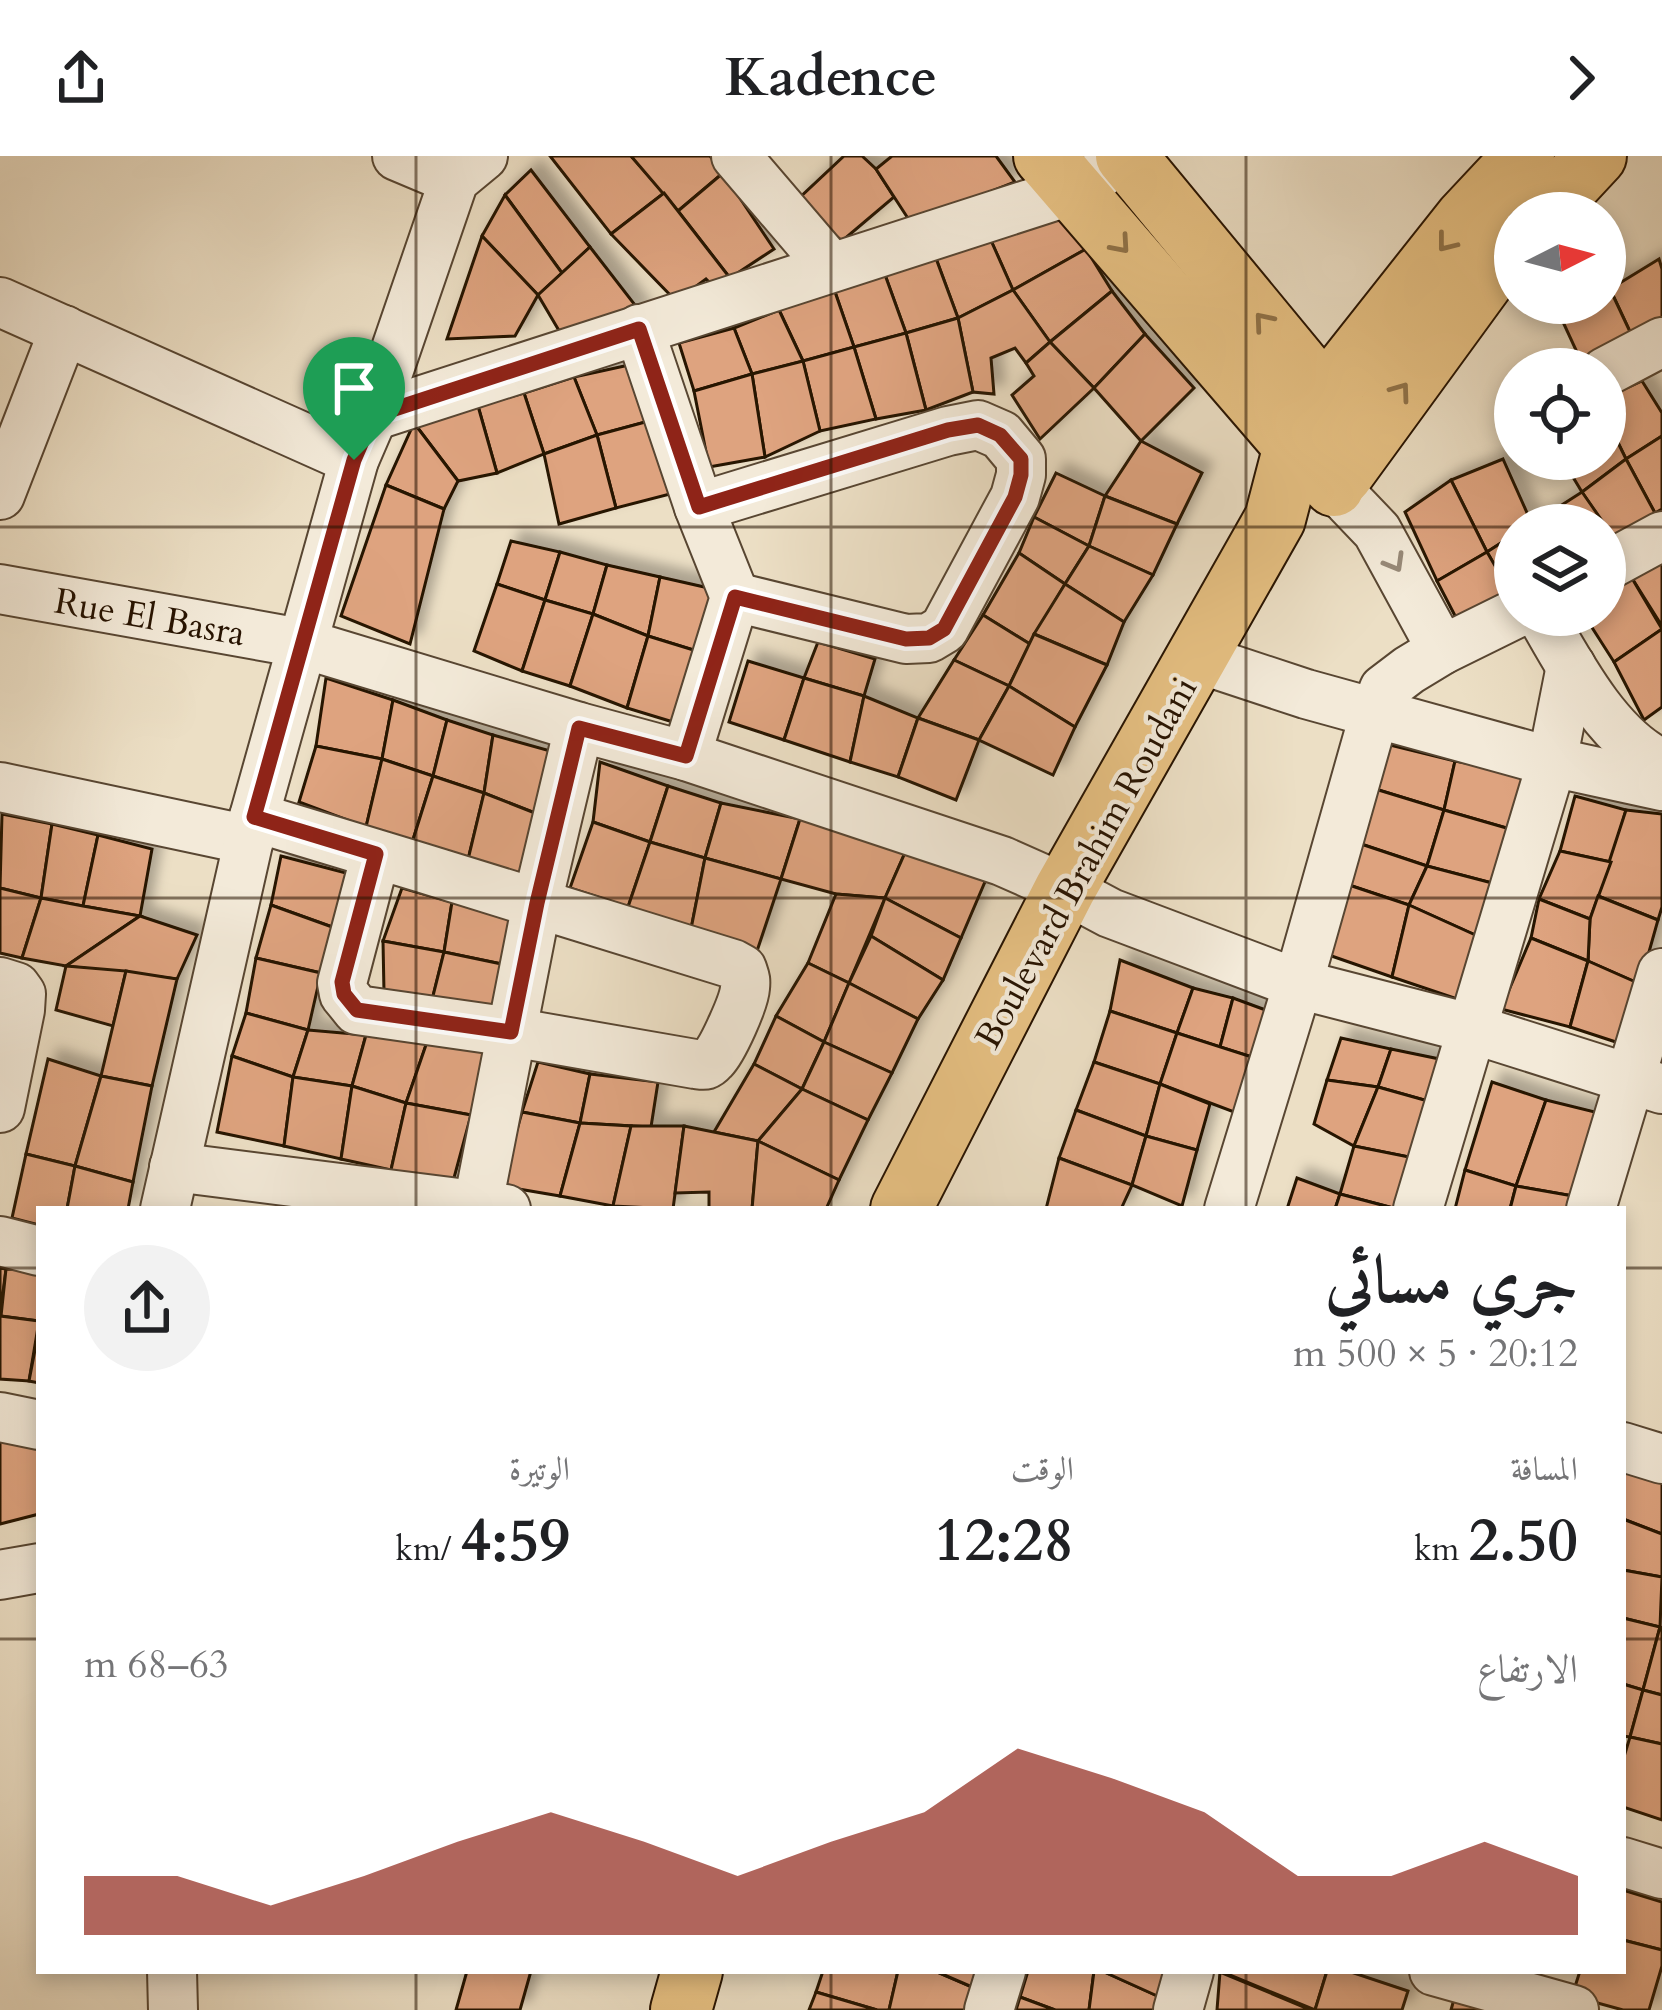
<!DOCTYPE html>
<html lang="ar">
<meta charset="utf-8">
<style>
body{margin:0;font-family:Cardo,Amiri,serif;background:#f2f2f2;color:#202124;direction:rtl;height:100vh;display:flex;flex-direction:column;font-size:45px;white-space:nowrap}
*{box-sizing:border-box;margin:0}
p{font-size:39px;color:#757577}
.icon{flex:none;width:66px;height:66px;fill:none;stroke:currentColor;stroke-width:2;stroke-linecap:round;stroke-linejoin:round}
.map{position:relative;flex:1;overflow:hidden;direction:ltr}
.side{position:absolute;left:36px;top:1050px;width:1590px;height:768px;display:flex;flex-direction:column;background:#fff;border-radius:0px;box-shadow:0 6px 18px #0003;direction:rtl}
.side>*{flex:none}
.needle{width:78px;rotate:84deg}
.tools{position:absolute;left:1494px;top:36px;display:grid;gap:24px}
.tools a{display:grid;place-items:center;width:132px;height:132px;border-radius:50%;background:#fff;box-shadow:0 6px 18px #0003;font-size:60px}
.pin{position:absolute;display:grid;place-items:center;width:102px;height:102px;color:#fff;margin:-123px -51px;border-radius:50% 50% 50% 0;rotate:-45deg;box-shadow:0 0 12px #0007}
.pin .icon{rotate:45deg}
.round{display:grid;place-items:center;flex:none;width:126px;height:126px;border-radius:63px;background:#f2f2f2}
.head{display:flex;align-items:center;justify-content:space-between;height:204px;padding:0 48px}
h1{font-size:66px;font-weight:700;line-height:90px}
.figures{display:grid;grid-template-columns:repeat(3,1fr);gap:18px;height:204px;padding:12px 48px}
.figures div{display:grid;align-content:center}
.figures b{font-size:60px;font-weight:700}
.figures small{font-size:33px;font-weight:400}
.figures p{font-size:33px}
.chart{height:336px;padding:24px 48px}
.chart p{display:flex;justify-content:space-between}
.chart svg{width:100%;height:216px;margin-top:12px;fill:#8f2418;opacity:.7}
header{display:flex;justify-content:space-between;align-items:center;height:156px;padding:0 48px;background:#fff;font-size:54px;font-weight:700}
.map>svg:first-child{display:block}
.building{fill:#dea37f;stroke:#271301;stroke-width:3;filter:url(#shadow)}
.lines{fill:none;stroke-linecap:round;stroke-linejoin:round}
.minor-casing{stroke:#584632;stroke-width:52}
.major-casing{stroke:#271301;stroke-width:64}
.minor{stroke:#f3ead9;stroke-width:48}
.major{stroke:#e6c082;stroke-width:60}
.oneway{stroke:#907248}
.oneway2{stroke:#978978}
.route-casing{stroke:#fff;stroke-width:24}
.route{stroke:#8f2418;stroke-width:15}
.grid{fill:none;stroke:#271301;stroke-width:3;stroke-opacity:0.55}
.labels{text-anchor:middle;stroke-width:9;stroke-linejoin:round;paint-order:stroke}
.street-label{font-size:36px;fill:#271301;stroke:#f3ead9}
</style>
<header><svg class="icon" aria-label="forward" viewBox="0 0 24 24"><path d="M9 5l7 7-7 7"/></svg>Kadence<svg class="icon" aria-label="share" viewBox="0 0 24 24"><path d="M12 15V3M7 8l5-5 5 5M5 13v7h14v-7"/></svg></header>
<div class="map">
<svg width="1662" height="1854" viewBox="0 0 1662 1854">
<defs>
<filter id="shadow"><feDropShadow dx="10" dy="-10" stdDeviation="6" flood-color="#0004"/></filter>
</defs>
<rect width="100%" height="100%" fill="#ecdfc5"/>
<filter id="stains"><feTurbulence type="fractalNoise" baseFrequency=".00167" numOctaves="4"/><feColorMatrix values="0 0 0 0 .2 0 0 0 0 .09 0 0 0 0 .02 0 0 0 .5 -.17"/></filter>
<radialGradient id="worn" r=".72"><stop offset=".6" stop-color="#630" stop-opacity="0"/><stop offset="1" stop-color="#630" stop-opacity=".3"/></radialGradient>
<!-- building -->
<g class="building">
<polygon points="550,0 631,0 664,37 611,78"/>
<polygon points="631,0 710,0 723,17 678,55"/>
<polygon points="844,0 862,0 876,13 894,41 842,85 795,46"/>
<polygon points="892,0 996,0 1015,26 911,67 876,13"/>
<polygon points="531,14 590,91 562,117 505,39"/>
<polygon points="723,17 774,93 730,122 678,55"/>
<polygon points="664,37 730,122 717,134 706,123 676,145 611,78"/>
<polygon points="505,39 562,117 538,139 482,80"/>
<polygon points="1057,58 1086,93 1013,134 989,80"/>
<polygon points="482,80 538,139 515,180 447,183"/>
<polygon points="989,80 1013,134 958,162 934,97"/>
<polygon points="590,91 642,158 561,178 538,139"/>
<polygon points="1086,93 1112,135 1050,186 1013,134"/>
<polygon points="934,97 958,162 906,177 884,116"/>
<polygon points="1659,103 1662,113 1662,162 1632,180 1610,133"/>
<polygon points="884,116 906,177 854,191 834,133"/>
<polygon points="834,133 854,191 803,205 779,154"/>
<polygon points="1610,133 1632,180 1581,205 1563,166 1591,147 1605,147 1605,137"/>
<polygon points="1013,134 1050,186 1026,207 1015,192 991,202 994,238 973,236 958,162"/>
<polygon points="1112,135 1145,178 1094,232 1050,186"/>
<polygon points="779,154 803,205 752,218 734,172"/>
<polygon points="958,162 973,236 926,254 906,177"/>
<polygon points="734,172 752,218 694,235 679,187"/>
<polygon points="906,177 926,254 876,263 854,191"/>
<polygon points="1145,178 1194,232 1141,285 1094,232"/>
<polygon points="1050,186 1094,232 1040,283 1012,239 1034,220 1026,207"/>
<polygon points="854,191 876,263 820,275 803,205"/>
<polygon points="803,205 820,275 765,301 752,218"/>
<polygon points="629,209 649,265 597,279 574,221"/>
<polygon points="752,218 765,301 709,311 694,235"/>
<polygon points="574,221 597,279 544,298 524,237"/>
<polygon points="1642,225 1662,257 1662,280 1626,303 1605,260 1605,242"/>
<polygon points="524,237 544,298 497,317 478,250"/>
<polygon points="478,250 497,317 458,325 414,267"/>
<polygon points="1605,260 1626,303 1582,336 1562,303 1605,303"/>
<polygon points="649,265 674,337 616,352 597,279"/>
<polygon points="414,267 458,325 444,353 386,329"/>
<polygon points="597,279 616,352 559,368 544,298"/>
<polygon points="1662,280 1662,353 1655,357 1626,303"/>
<polygon points="1141,285 1202,317 1177,368 1105,340"/>
<polygon points="1503,303 1532,368 1515,369 1515,378 1487,396 1451,324"/>
<polygon points="1626,303 1655,357 1615,385 1582,336"/>
<polygon points="1056,317 1105,340 1089,390 1034,361"/>
<polygon points="1451,324 1487,396 1437,425 1405,356"/>
<polygon points="386,329 444,353 410,488 341,460"/>
<polygon points="1582,336 1605,369 1533,369 1532,368"/>
<polygon points="1105,340 1177,368 1153,419 1089,390"/>
<polygon points="1034,361 1089,390 1065,428 1019,397"/>
<polygon points="1515,378 1515,444 1487,396"/>
<polygon points="511,385 560,396 545,444 497,428"/>
<polygon points="1089,390 1153,419 1124,466 1065,428"/>
<polygon points="560,396 607,409 593,458 545,444"/>
<polygon points="1487,396 1515,444 1464,477 1437,425"/>
<polygon points="1019,397 1065,428 1030,488 983,459"/>
<polygon points="1662,402 1662,470 1630,419"/>
<polygon points="607,409 660,421 648,480 593,458"/>
<polygon points="1630,419 1662,473 1614,506 1584,459 1605,459 1605,434"/>
<polygon points="660,421 713,433 700,496 648,480"/>
<polygon points="497,428 545,444 522,515 474,495"/>
<polygon points="1065,428 1124,466 1107,509 1034,478"/>
<polygon points="545,444 593,458 570,530 522,515"/>
<polygon points="593,458 648,480 627,552 570,530"/>
<polygon points="983,459 1030,488 1009,530 954,504"/>
<polygon points="1662,473 1662,551 1644,564 1614,506"/>
<polygon points="1034,478 1107,509 1075,571 1009,530"/>
<polygon points="648,480 700,496 683,569 627,552"/>
<polygon points="818,486 875,503 864,540 804,522"/>
<polygon points="954,504 1009,530 979,584 918,562"/>
<polygon points="748,505 804,522 784,584 729,566"/>
<polygon points="326,522 393,544 382,603 316,590"/>
<polygon points="804,522 864,540 850,606 784,584"/>
<polygon points="1009,530 1075,571 1053,619 979,584"/>
<polygon points="864,540 918,562 898,621 850,606"/>
<polygon points="393,544 447,564 433,620 382,603"/>
<polygon points="918,562 979,584 956,644 898,621"/>
<polygon points="447,564 493,579 484,637 433,620"/>
<polygon points="493,579 554,596 540,659 484,637"/>
<polygon points="1386,588 1455,605 1444,654 1372,632"/>
<polygon points="316,590 382,603 366,671 299,646"/>
<polygon points="382,603 433,620 411,690 366,671"/>
<polygon points="1455,605 1530,619 1510,673 1444,654"/>
<polygon points="600,606 668,630 650,686 593,666"/>
<polygon points="433,620 484,637 466,712 411,690"/>
<polygon points="668,630 721,647 705,702 650,686"/>
<polygon points="1372,632 1444,654 1427,710 1358,687"/>
<polygon points="484,637 540,659 523,730 466,712"/>
<polygon points="1575,640 1626,654 1611,706 1560,695"/>
<polygon points="721,647 800,663 781,723 705,702"/>
<polygon points="1444,654 1510,673 1496,728 1427,710"/>
<polygon points="1626,654 1662,658 1662,751 1658,764 1598,740"/>
<polygon points="2,658 52,668 41,742 0,732"/>
<polygon points="800,663 908,690 885,742 836,738 781,723"/>
<polygon points="593,666 650,686 628,751 570,732"/>
<polygon points="52,668 98,679 83,750 41,742"/>
<polygon points="98,679 152,693 140,760 83,750"/>
<polygon points="650,686 705,702 691,773 628,751"/>
<polygon points="1358,687 1427,710 1409,749 1343,727"/>
<polygon points="908,690 987,721 961,782 885,742"/>
<polygon points="1560,695 1611,706 1590,763 1539,743"/>
<polygon points="281,700 350,718 335,772 271,749"/>
<polygon points="705,702 781,723 757,795 691,773"/>
<polygon points="1427,710 1496,728 1482,782 1409,749"/>
<polygon points="1343,727 1409,749 1392,821 1320,796"/>
<polygon points="0,732 41,742 22,802 0,797"/>
<polygon points="402,732 452,746 444,796 383,785"/>
<polygon points="836,738 885,742 849,827 808,807"/>
<polygon points="1598,740 1658,764 1640,828 1588,805 1590,763"/>
<polygon points="41,742 83,750 140,760 66,810 22,802"/>
<polygon points="885,742 961,782 943,824 871,780"/>
<polygon points="1539,743 1590,763 1588,805 1531,782"/>
<polygon points="452,746 519,762 511,810 444,796"/>
<polygon points="271,749 335,772 321,817 256,802"/>
<polygon points="1409,749 1482,782 1466,846 1392,821"/>
<polygon points="140,760 197,779 177,823 66,810"/>
<polygon points="871,780 943,824 918,863 849,827"/>
<polygon points="1531,782 1588,805 1570,871 1501,853"/>
<polygon points="383,785 444,796 431,848 384,836"/>
<polygon points="444,796 511,810 496,860 431,848"/>
<polygon points="256,802 321,817 308,874 246,857"/>
<polygon points="1120,804 1193,832 1177,877 1110,855"/>
<polygon points="1588,805 1640,828 1619,887 1570,871"/>
<polygon points="808,807 849,827 824,886 776,860"/>
<polygon points="66,810 126,815 113,870 56,854"/>
<polygon points="126,815 177,823 152,930 101,920"/>
<polygon points="849,827 918,863 892,917 824,886"/>
<polygon points="1193,832 1233,842 1220,891 1177,877"/>
<polygon points="1233,842 1271,856 1255,902 1220,891"/>
<polygon points="1110,855 1177,877 1160,928 1094,906"/>
<polygon points="246,857 308,874 293,921 232,900"/>
<polygon points="776,860 824,886 802,933 754,908"/>
<polygon points="308,874 366,879 352,930 293,921"/>
<polygon points="1177,877 1255,902 1242,959 1160,928"/>
<polygon points="366,879 427,886 406,947 352,930"/>
<polygon points="1341,882 1391,893 1378,931 1327,924"/>
<polygon points="427,886 488,891 471,959 406,947"/>
<polygon points="824,886 892,917 868,964 802,933"/>
<polygon points="1391,893 1449,905 1435,947 1378,931"/>
<polygon points="232,900 293,921 284,990 217,976"/>
<polygon points="48,903 101,920 75,1010 26,998"/>
<polygon points="538,906 590,918 580,967 522,956"/>
<polygon points="1094,906 1160,928 1146,980 1076,954"/>
<polygon points="754,908 802,933 758,985 714,976"/>
<polygon points="590,918 658,926 651,971 580,967"/>
<polygon points="101,920 152,930 133,1026 75,1010"/>
<polygon points="293,921 352,930 341,1003 284,990"/>
<polygon points="1327,924 1378,931 1354,990 1314,968"/>
<polygon points="1492,926 1546,944 1516,1030 1465,1014"/>
<polygon points="1160,928 1210,948 1197,994 1146,980"/>
<polygon points="352,930 406,947 391,1014 341,1003"/>
<polygon points="1378,931 1435,947 1419,1003 1354,990"/>
<polygon points="802,933 868,964 839,1024 758,985"/>
<polygon points="1546,944 1599,957 1573,1040 1516,1030"/>
<polygon points="406,947 471,959 451,1033 391,1014"/>
<polygon points="1076,954 1146,980 1132,1029 1059,1002"/>
<polygon points="522,956 580,967 560,1040 501,1030"/>
<polygon points="580,967 631,970 613,1050 560,1040"/>
<polygon points="631,970 684,970 673,1053 613,1050"/>
<polygon points="684,970 758,985 752,1053 709,1053 709,1036 675,1037"/>
<polygon points="1146,980 1197,994 1182,1050 1132,1029"/>
<polygon points="758,985 839,1024 826,1053 752,1053"/>
<polygon points="1354,990 1419,1003 1397,1053 1340,1038"/>
<polygon points="26,998 75,1010 67,1053 39,1053 39,1069 12,1062"/>
<polygon points="1059,1002 1132,1029 1121,1053 1046,1053"/>
<polygon points="75,1010 133,1026 128,1053 67,1053"/>
<polygon points="1465,1014 1516,1030 1510,1053 1455,1053"/>
<polygon points="1297,1022 1340,1038 1335,1053 1287,1053"/>
<polygon points="1516,1030 1573,1040 1569,1053 1510,1053"/>
<polygon points="1340,1038 1397,1053 1335,1053"/>
<polygon points="0,1112 6,1113 0,1160"/>
<polygon points="6,1113 39,1114 39,1165 1,1160"/>
<polygon points="0,1160 39,1165 29,1225 0,1223"/>
<polygon points="39,1173 39,1227 29,1225"/>
<polygon points="0,1281 39,1290 39,1358 0,1368"/>
<polygon points="1623,1311 1662,1322 1662,1378 1623,1363"/>
<polygon points="1623,1363 1662,1378 1662,1421 1623,1414"/>
<polygon points="1623,1414 1662,1421 1660,1471 1623,1462"/>
<polygon points="1623,1462 1660,1471 1643,1534 1623,1528"/>
<polygon points="1660,1471 1662,1472 1662,1539 1643,1534"/>
<polygon points="1623,1528 1643,1534 1630,1581 1623,1580"/>
<polygon points="1643,1534 1662,1539 1662,1588 1630,1581"/>
<polygon points="1630,1581 1662,1588 1662,1664 1623,1651 1623,1604"/>
<polygon points="1623,1734 1662,1746 1662,1794 1623,1784"/>
<polygon points="1623,1784 1662,1794 1662,1810 1649,1854 1623,1854 1572,1840 1580,1815 1623,1815"/>
<polygon points="467,1815 531,1815 520,1854 456,1854"/>
<polygon points="823,1815 898,1815 889,1854 877,1854 816,1836"/>
<polygon points="898,1815 935,1815 979,1834 972,1854 889,1854"/>
<polygon points="935,1815 984,1815 979,1834"/>
<polygon points="1028,1815 1094,1815 1089,1854 1055,1854 1020,1841"/>
<polygon points="1094,1815 1102,1815 1164,1843 1161,1854 1089,1854"/>
<polygon points="1102,1815 1172,1815 1164,1843"/>
<polygon points="1220,1815 1327,1815 1315,1854"/>
<polygon points="1327,1815 1348,1815 1408,1835 1402,1854 1315,1854"/>
<polygon points="1220,1816 1311,1854 1217,1854"/>
<polygon points="816,1836 877,1854 809,1854"/>
<polygon points="1020,1841 1055,1854 1016,1854"/>
<polygon points="1454,1843 1485,1854 1451,1854"/>
</g>
<g class="lines">
<!-- minor casing -->
<g class="minor-casing">
<g id="minor">
<polyline points="397,0 454,24"/>
<polyline points="736,0 831,111"/>
<polyline points="0,146 354,304"/>
<polyline points="639,173 699,351 735,441 686,600"/>
<polyline points="1605,216 1662,186"/>
<polyline points="373,260 1073,34 1098,20"/>
<polyline points="1334,330 1377,375 1442,494"/>
<polyline points="0,339 64,174"/>
<polyline points="699,351 948,275 978,269 1001,279 1021,303 1021,319 1015,341 944,473 929,482 906,483 735,441"/>
<polyline points="1605,411 1662,380"/>
<polyline points="0,433 301,487 579,571 686,600 1002,705 1065,733 1110,757 1298,828 1473,873 1662,933"/>
<path d="M 1541,459 C 1569,508 1608,583 1661,607"/>
<polyline points="1197,502 1306,538 1552,606 1662,630"/>
<polyline points="0,631 249,684"/>
<path d="M 254,661 C 414,709 573,758 733,808 L 742,813 C 745,822 746,823 745,832 C 744,846 723,893 713,903 C 706,911 704,909 695,908 L 511,876 L 357,854 L 344,838 L 342,827 L 376,698"/>
<polyline points="0,826 16,831 21,838 20,854 0,952"/>
<polyline points="174,1011 506,1053"/>
<polyline points="478,1048 537,747 579,571"/>
<polyline points="165,1053 254,661 354,304 373,260 454,24 483,0"/>
<polyline points="1229,1053 1298,828 1375,556 1384,533 1409,514 1442,494 1515,458"/>
<polyline points="1418,1053 1552,606 1571,510"/>
<polyline points="1591,1053 1662,817"/>
<polyline points="0,1085 39,1095"/>
<polyline points="0,1261 39,1269"/>
<polyline points="1623,1291 1662,1303"/>
<polyline points="0,1419 39,1412"/>
<polyline points="1623,1706 1662,1718"/>
<polyline points="172,1815 173,1854"/>
<polyline points="1434,1815 1574,1854"/>
<polyline points="989,1854 1001,1815"/>
<polyline points="1178,1854 1189,1815"/>
</g>
</g>
<!-- major casing -->
<g class="major-casing">
<g id="major">
<polyline points="1044,0 1294,290 1334,330"/>
<polyline points="1126,0 1306,218 1362,290"/>
<polyline points="1543,57 1596,0"/>
<polyline points="1342,319 1487,120 1515,89"/>
<polyline points="901,1053 1065,733 1275,363 1294,290 1325,240 1465,63 1524,0"/>
<polyline points="681,1854 692,1815"/>
</g>
</g>
<!-- minor -->
<use href="#minor" class="minor"/>
<!-- major -->
<use href="#major" class="major"/>
</g>
<!-- one-way arrows -->
<defs><path id="oneway-chevron" d="M-2-3.5L2.5 0L-2 3.5" fill="none" stroke-width="1.6" stroke-linecap="round" stroke-linejoin="round" transform="scale(3)"/></defs>
<g class="oneway">
<use href="#oneway-chevron" transform="translate(1446 87) rotate(128)"/>
<use href="#oneway-chevron" transform="translate(1121 89) rotate(49)"/>
<use href="#oneway-chevron" transform="translate(1263 165) rotate(-130)"/>
<use href="#oneway-chevron" transform="translate(1401 235) rotate(-54)"/>
</g>
<use class="oneway2" href="#oneway-chevron" transform="translate(1395 407) rotate(60)"/>
<g class="lines">
<!-- route casing -->
<g class="route-casing">
<polygon id="route" points="639,173 699,351 948,274 978,269 1000,279 1021,303 1021,319 1015,341 944,473 929,482 906,483 735,441 686,600 579,572 537,747 511,876 357,854 344,838 342,826 376,698 254,661 354,304 373,260"/>
</g>
<!-- route -->
<use href="#route" class="route"/>
</g>
<!-- grid -->
<path class="grid" d="M 416,0 L 416,1053M 831,0 L 831,1053M 1246,0 L 1246,1053M 0,371 L 1515,371M 1605,371 L 1662,371M 0,742 L 1662,742M 0,1112 L 39,1112M 1623,1112 L 1662,1112M 0,1483 L 39,1483M 1623,1483 L 1662,1483M 416,1815 L 416,1854M 831,1815 L 831,1854M 1246,1815 L 1246,1854"/>
<g class="labels">
<!-- street labels -->
<g class="street-label">
<text transform="translate(150 460) rotate(10)" y="13">Rue El Basra</text>
<text transform="translate(1085 706) rotate(-61)" y="13">Boulevard Brahim Roudani</text>
</g>
</g>
<rect width="100%" height="100%" filter="url(#stains)"/>
<rect width="100%" height="100%" fill="url(#worn)"/>
</svg>
<div class="tools">
<a><svg class="needle" viewBox="-14 -14 28 28"><path d="M0-13l5 13h-10z" fill="#e53935"/><path d="M0 13l5-13h-10z" fill="#757577"/></svg></a>
<a><svg class="icon" aria-label="locate" viewBox="0 0 24 24"><circle cx="12" cy="12" r="6"/><path d="M12 2v4M12 18v4M2 12h4M18 12h4"/></svg></a>
<a><svg class="icon" aria-label="layers" viewBox="0 0 24 24"><path d="M12 4l9 5-9 5-9-5zM3 14l9 5 9-5"/></svg></a>
</div>
<div class="pin" style="left:354px;top:304px;background:#1e9e55"><svg class="icon" aria-label="arrive" viewBox="0 0 24 24"><path d="M6 21V4h12l-3 4 3 4H6"/></svg></div>
<section class="side">
<div class="head"><div><h1>جري مسائي</h1><p>20:12 · 5 × 500 m</p></div><a class="round"><svg class="icon" aria-label="share" viewBox="0 0 24 24"><path d="M12 15V3M7 8l5-5 5 5M5 13v7h14v-7"/></svg></a></div>
<div class="figures">
<div><p>المسافة</p><b>2.50<small> km</small></b></div>
<div><p>الوقت</p><b>12:28</b></div>
<div><p>الوتيرة</p><b>4:59<small> /km</small></b></div>
</div>
<div class="chart"><p><span>الارتفاع</span>63–68 m</p>
<svg viewBox="0 0 160 44" preserveAspectRatio="none"><path d="M0 44V32L10 32L20 38L30 32L40 25L50 19L60 25L70 32L80 25L90 19L100 6L110 12L120 19L130 32L140 32L150 25L160 32V44z"/></svg>
</div>
</section>
</div>
